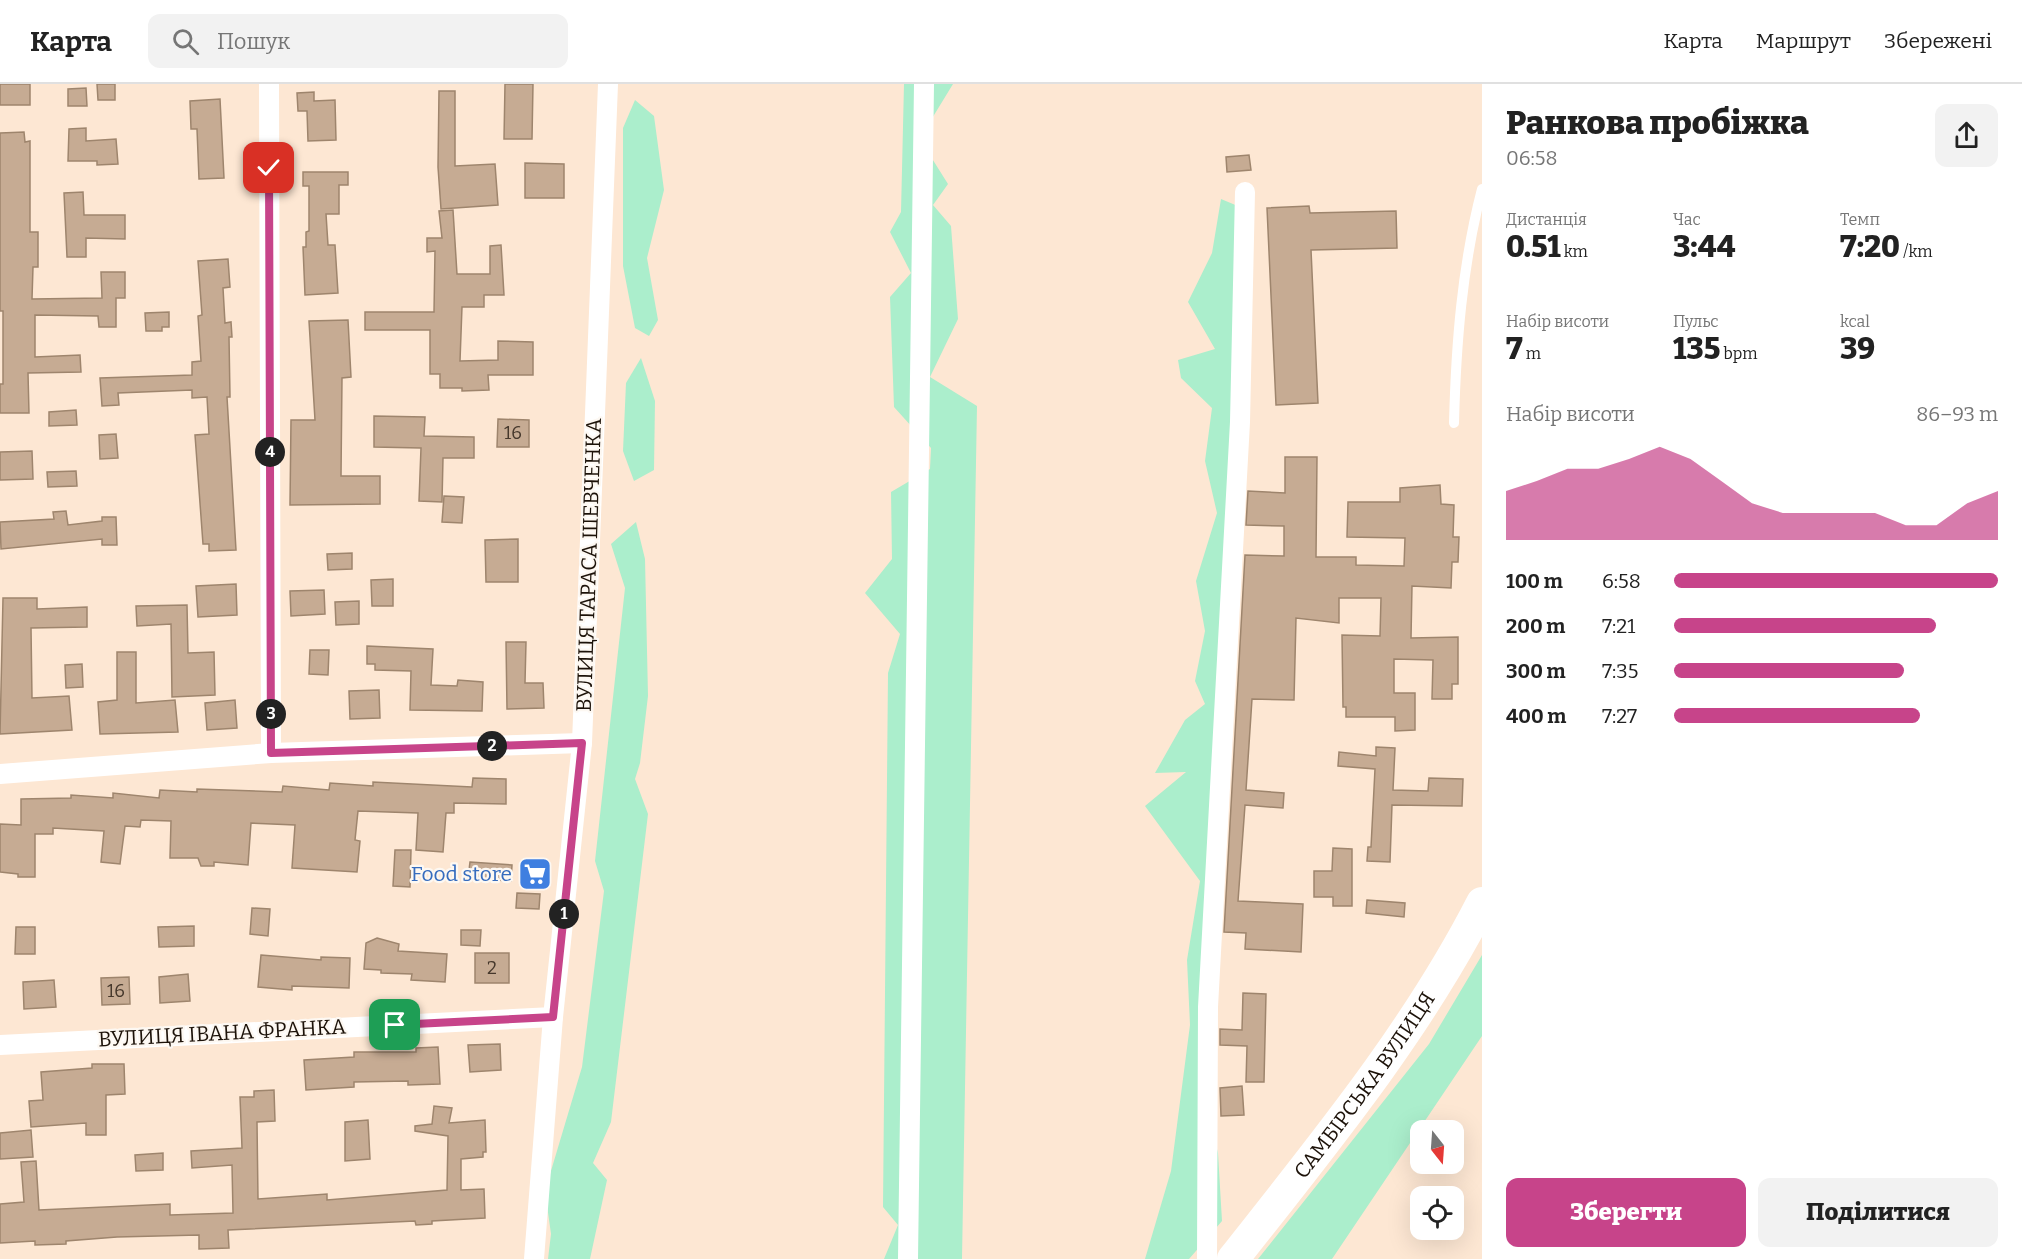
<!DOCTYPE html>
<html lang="uk">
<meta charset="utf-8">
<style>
body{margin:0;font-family:Bitter,serif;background:#f2f2f2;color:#222;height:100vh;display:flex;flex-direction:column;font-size:22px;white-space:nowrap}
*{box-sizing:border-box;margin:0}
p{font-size:20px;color:#767676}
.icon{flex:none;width:33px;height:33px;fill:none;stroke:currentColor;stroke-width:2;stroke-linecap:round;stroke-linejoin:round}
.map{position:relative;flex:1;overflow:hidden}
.drawer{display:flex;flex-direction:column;background:#fff;width:540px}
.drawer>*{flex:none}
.needle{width:39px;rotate:163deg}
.buttons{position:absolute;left:1410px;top:1036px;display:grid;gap:12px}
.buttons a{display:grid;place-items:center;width:54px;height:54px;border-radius:12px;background:#fff;box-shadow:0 6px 24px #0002;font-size:30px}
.pin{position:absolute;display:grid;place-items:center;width:51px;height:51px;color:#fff;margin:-26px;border-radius:12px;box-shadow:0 3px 9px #0006}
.km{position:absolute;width:30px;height:30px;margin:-15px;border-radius:50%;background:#222;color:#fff;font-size:16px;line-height:30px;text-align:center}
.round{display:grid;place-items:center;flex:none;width:63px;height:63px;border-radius:12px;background:#f2f2f2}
.overview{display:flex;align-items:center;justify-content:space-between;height:102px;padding:0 24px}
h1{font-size:33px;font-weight:800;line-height:45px}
.figures{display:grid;grid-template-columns:repeat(3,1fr);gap:9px;height:102px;padding:6px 24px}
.figures div{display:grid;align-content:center}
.figures b{font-size:30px;font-weight:800}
.figures small{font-size:16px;font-weight:400}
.figures p{font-size:16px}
.chart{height:168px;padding:12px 24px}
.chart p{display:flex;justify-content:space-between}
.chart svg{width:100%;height:108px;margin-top:6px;fill:#c7448a;opacity:.7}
.primary-button{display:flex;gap:12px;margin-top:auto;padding:12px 24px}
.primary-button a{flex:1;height:69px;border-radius:12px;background:#c7448a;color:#fff;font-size:24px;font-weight:800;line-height:69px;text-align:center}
.primary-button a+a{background:#f2f2f2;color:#222}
ul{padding:0 24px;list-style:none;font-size:20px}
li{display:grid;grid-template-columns:96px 72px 1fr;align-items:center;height:45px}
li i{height:15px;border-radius:8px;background:#c7448a}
header{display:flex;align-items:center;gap:36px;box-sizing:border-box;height:84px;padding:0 30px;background:#fff;border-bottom:2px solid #e0e0e0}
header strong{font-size:28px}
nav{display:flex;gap:33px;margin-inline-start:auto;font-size:21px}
.search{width:420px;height:54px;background:#f2f2f2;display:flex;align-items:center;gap:15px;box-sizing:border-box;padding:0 21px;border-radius:12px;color:#767676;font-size:22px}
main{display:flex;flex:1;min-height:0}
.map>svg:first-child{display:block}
.green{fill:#abeecc}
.building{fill:#c6ab93;stroke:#9e856d;stroke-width:1.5}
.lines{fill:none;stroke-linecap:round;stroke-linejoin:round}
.service{stroke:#fff;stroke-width:10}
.minor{stroke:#fff;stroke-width:20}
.primary{stroke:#fff;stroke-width:32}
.route-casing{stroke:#fff;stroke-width:12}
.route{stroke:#c7448a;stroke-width:8}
.labels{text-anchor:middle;stroke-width:4.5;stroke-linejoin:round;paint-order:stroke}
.number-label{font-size:18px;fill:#46382c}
.street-label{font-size:21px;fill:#1c1209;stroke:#fdf8f2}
.shop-label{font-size:21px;fill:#366cbe;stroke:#fdf8f2;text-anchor:end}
</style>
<header>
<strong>Карта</strong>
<div class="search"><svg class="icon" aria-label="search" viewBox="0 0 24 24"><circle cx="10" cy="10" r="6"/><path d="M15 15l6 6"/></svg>Пошук</div>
<nav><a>Карта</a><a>Маршрут</a><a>Збережені</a></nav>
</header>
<main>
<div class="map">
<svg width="1482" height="1175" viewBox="0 0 1482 1175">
<rect width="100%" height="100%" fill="#fde7d3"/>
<!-- green -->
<g class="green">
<polygon points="904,0 953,0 931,36 931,73 948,100 933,121 951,142 958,235 930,293 977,322 962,1175 884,1175 898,1141 883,1123 888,589 900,550 865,509 892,475 891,408 930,385 931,364 894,323 890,213 911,189 890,148 901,128"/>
<polygon points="635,16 654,32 664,106 647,174 658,236 649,252 635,244 623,182 623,44"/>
<polygon points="1221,115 1245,125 1202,1003 1218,1069 1222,1137 1189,1175 1145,1175 1171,1087 1190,941 1187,876 1200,797 1145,722 1186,688 1155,689 1185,636 1205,620 1195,597 1205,547 1196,497 1217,429 1205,377 1212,324 1181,294 1178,276 1215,265 1188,218 1212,169"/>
<polygon points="641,274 655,317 654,386 634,397 623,367 626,299"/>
<polygon points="636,438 645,475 648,612 640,679 635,695 648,730 611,1038 593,1079 607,1096 590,1175 548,1175 551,1150 545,1107 582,983 604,807 595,777 625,504 611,460"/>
<polygon points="1482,871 1482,952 1332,1175 1258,1175 1429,960"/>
</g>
<!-- building -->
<g class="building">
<rect x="0" y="0" width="30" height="21"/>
<polygon points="97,0 115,0 115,16 98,16"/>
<polygon points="505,0 533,0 532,55 504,55"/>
<polygon points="86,4 87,22 68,22 68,5"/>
<polygon points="439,7 455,7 455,82 495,80 498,121 441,125 438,83"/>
<polygon points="314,8 314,17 335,16 336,56 308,57 307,27 298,27 297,9"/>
<polygon points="220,15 224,94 199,95 197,45 191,45 190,17"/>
<polygon points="86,44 86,57 116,55 118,80 97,81 97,77 68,77 69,45"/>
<polygon points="24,48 25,58 30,57 30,148 38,148 38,183 33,183 32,215 102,214 101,188 125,188 125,214 116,214 116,243 99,243 98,232 35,231 35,273 80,271 81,288 28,289 29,329 0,329 0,300 3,300 3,227 0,227 0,49"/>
<polygon points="1249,71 1251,86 1227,88 1226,73"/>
<polygon points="525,79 564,80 564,114 525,114"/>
<polygon points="303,88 348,88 348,101 339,101 339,130 326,130 328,161 335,161 338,209 305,211 303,163 306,163 306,148 309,147 309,102 303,102"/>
<polygon points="83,108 84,131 125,131 125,155 86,154 86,173 67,173 64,109"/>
<polygon points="1309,122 1310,129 1396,127 1397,164 1311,166 1318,319 1276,321 1267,124"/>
<polygon points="453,126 457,190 490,190 490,162 501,161 504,211 484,211 484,223 462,223 460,277 498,276 498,257 533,258 533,291 488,291 489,306 462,307 462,304 440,304 440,290 430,290 430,246 365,246 365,228 434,228 435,167 427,168 427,154 442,154 439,127"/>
<polygon points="228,175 230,203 223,204 225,239 231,238 232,253 229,253 230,313 227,313 236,466 209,467 209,460 203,460 195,351 209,350 207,313 192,314 192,306 118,309 119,321 102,322 100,294 192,291 192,278 201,277 198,232 202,231 198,177"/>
<polygon points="169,228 169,243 162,243 162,247 146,247 145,229"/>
<polygon points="348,236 351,293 342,294 341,392 380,392 380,420 290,421 291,336 315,336 309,237"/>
<polygon points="76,326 77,341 49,342 49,328"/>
<polygon points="374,332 425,333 424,352 474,353 474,374 443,374 442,418 419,417 421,364 374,363"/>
<polygon points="498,335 529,336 529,363 497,363"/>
<polygon points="116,350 118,374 100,375 99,351"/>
<polygon points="32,367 33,395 0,396 0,368"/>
<polygon points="1285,373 1317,373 1316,473 1356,473 1356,481 1404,482 1405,454 1347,453 1348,418 1400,418 1400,404 1440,401 1441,420 1454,421 1453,453 1459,453 1458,478 1452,478 1451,504 1412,502 1411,554 1458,553 1458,600 1452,600 1452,615 1432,615 1433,576 1394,575 1394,609 1415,609 1415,646 1395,647 1395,633 1346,633 1346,623 1343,623 1342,551 1380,552 1381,514 1339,514 1339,539 1296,534 1294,616 1252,615 1246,706 1284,709 1283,724 1245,721 1238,817 1303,820 1301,868 1245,865 1246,849 1224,848 1245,471 1284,472 1284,442 1246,441 1248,407 1285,409"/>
<polygon points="76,387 77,402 48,403 47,388"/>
<polygon points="444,412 464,413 462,439 442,438"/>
<polygon points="66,427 68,441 102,437 102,433 116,433 117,461 102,461 102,455 1,465 0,438 54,435 53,428"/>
<polygon points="518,455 518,498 486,498 485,456"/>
<polygon points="352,469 352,485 328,486 327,470"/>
<polygon points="393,495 393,522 372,522 371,496"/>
<polygon points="236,500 237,531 198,533 196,502"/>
<polygon points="324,506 325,530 291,532 290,507"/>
<polygon points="3,514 37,514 37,525 87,523 87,543 31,544 32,614 69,612 72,646 0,650"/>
<polygon points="359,517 359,540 336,541 335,518"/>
<polygon points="187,521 188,569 214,568 215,611 172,613 171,540 137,542 136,522"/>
<polygon points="506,558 526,558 525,599 543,599 544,624 507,625"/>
<polygon points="367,562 433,565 431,601 457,602 458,596 483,598 482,627 410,626 411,587 375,586 375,580 367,580"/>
<polygon points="310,566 329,566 328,591 309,590"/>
<polygon points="117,568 136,568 136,619 175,616 178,648 100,650 98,618 117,616"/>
<polygon points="82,580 83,603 66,604 65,581"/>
<polygon points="379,606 380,634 350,635 349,607"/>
<polygon points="235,616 237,644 207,646 205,619"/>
<polygon points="1376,663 1395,664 1393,706 1428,707 1429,694 1463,695 1462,722 1392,721 1390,778 1367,777 1368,763 1371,763 1375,685 1338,682 1339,668 1376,672"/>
<polygon points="473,694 506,695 506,720 454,719 454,729 446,729 443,768 416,766 418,729 358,727 355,756 360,757 357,788 292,784 295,741 251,739 248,781 214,778 214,782 201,782 198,774 170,774 171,737 141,736 140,743 125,742 120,780 101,778 104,747 53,744 53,750 35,750 35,793 18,793 18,790 0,788 0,740 21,741 21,715 71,714 71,711 113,714 113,709 159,714 160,706 197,708 197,705 282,708 283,702 329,706 330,699 373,702 373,698 472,703"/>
<polygon points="1333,764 1352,765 1352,822 1333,822 1333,813 1314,813 1314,787 1332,787"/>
<polygon points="395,766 411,766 410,803 393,802"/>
<polygon points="470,778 512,781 511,797 468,794"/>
<polygon points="517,809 540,810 539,825 516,824"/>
<polygon points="1367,816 1405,819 1404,833 1366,829"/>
<polygon points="252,824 270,825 268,852 250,850"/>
<polygon points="194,842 194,862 159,863 158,843"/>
<polygon points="16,843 35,843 35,870 15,870"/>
<polygon points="461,846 481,846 480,862 461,861"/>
<polygon points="377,854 399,860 398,867 447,870 445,898 411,896 412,890 381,889 381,886 364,885 366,859"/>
<rect x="475" y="869" width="34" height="30"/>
<polygon points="261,871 321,876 321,873 350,874 349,904 292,902 292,906 258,903"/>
<polygon points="188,890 190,917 160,919 159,893"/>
<polygon points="129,893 130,920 102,921 101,894"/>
<polygon points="54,896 56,923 24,925 23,898"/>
<polygon points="1243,909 1266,910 1264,998 1246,998 1247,962 1220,961 1220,945 1242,946"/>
<polygon points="500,960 501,986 470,988 468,961"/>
<polygon points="438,963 440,1000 408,1001 408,997 354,998 354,1003 306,1006 304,976 354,973 354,968 416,968 416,964"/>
<polygon points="92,980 124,980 125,1010 106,1011 106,1051 86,1051 86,1039 31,1043 29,1017 43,1016 41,988 92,984"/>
<polygon points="1242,1002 1244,1031 1221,1032 1220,1004"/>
<polygon points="274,1006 275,1037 257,1038 258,1115 327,1110 327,1116 447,1106 448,1052 415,1047 415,1042 432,1040 434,1022 452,1024 449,1039 485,1036 486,1068 483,1068 483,1073 461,1075 461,1106 484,1105 485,1134 432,1137 432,1140 416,1141 415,1137 228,1146 229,1164 199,1165 199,1151 117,1153 66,1157 66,1160 35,1161 35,1157 0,1159 0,1120 24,1118 21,1078 36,1077 39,1126 170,1120 170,1131 233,1129 232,1081 192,1084 191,1067 242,1064 240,1013 254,1013 254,1007"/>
<polygon points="368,1036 370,1075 345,1077 345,1038"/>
<polygon points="31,1046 33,1073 0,1075 0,1049"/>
<polygon points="163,1069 163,1086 136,1087 135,1071"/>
</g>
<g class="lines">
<!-- service -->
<path class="service" d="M 1454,339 C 1456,260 1462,182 1482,105"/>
<!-- minor -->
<g class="minor">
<polyline points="269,0 271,669"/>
<polyline points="0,690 271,669 582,659"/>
<polyline points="0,961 553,933"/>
<polyline points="534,1175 553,933 582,659 608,0"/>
<polyline points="908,1175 924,0"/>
<polyline points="1207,1175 1208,923 1240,338 1245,108"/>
</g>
<!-- primary -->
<path class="primary" id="s1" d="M 1233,1175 C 1322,1062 1416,948 1482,819"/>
</g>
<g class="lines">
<!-- route casing -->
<g class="route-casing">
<polyline id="route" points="269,84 271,669 582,659 553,933 395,941"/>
</g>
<!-- route -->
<use href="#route" class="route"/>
</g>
<!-- icons -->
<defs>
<g id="supermarket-square" transform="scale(1.725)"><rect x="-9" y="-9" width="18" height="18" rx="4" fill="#3f7fe0" stroke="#fdf8f2"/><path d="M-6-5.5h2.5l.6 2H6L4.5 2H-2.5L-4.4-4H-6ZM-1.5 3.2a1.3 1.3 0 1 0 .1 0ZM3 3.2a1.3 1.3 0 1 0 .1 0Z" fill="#fff"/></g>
</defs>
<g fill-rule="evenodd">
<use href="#supermarket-square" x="535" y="790"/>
</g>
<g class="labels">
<!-- number labels -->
<g class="number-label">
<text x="513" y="355">16</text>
<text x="492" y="890">2</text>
<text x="116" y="913">16</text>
</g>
<!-- street labels -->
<g class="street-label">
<text transform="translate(589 481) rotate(-88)" y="7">ВУЛИЦЯ ТАРАСА ШЕВЧЕНКА</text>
<text transform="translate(222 949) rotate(-3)" y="7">ВУЛИЦЯ ІВАНА ФРАНКА</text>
<text dy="7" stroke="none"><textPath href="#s1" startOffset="218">САМБІРСЬКА ВУЛИЦЯ</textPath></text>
</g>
<!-- shop labels -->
<g class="shop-label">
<text x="512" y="797">Food store</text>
</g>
</g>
</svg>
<div class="buttons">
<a><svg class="needle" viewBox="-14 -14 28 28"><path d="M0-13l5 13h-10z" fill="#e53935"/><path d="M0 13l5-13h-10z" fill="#767676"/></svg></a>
<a><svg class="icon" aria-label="locate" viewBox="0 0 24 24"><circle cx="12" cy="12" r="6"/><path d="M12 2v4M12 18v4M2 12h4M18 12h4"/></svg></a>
</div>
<div class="pin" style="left:395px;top:941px;background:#1e9e55"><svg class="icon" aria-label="arrive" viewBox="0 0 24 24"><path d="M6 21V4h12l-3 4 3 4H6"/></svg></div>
<div class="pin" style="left:269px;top:84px;background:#d93025"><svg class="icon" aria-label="check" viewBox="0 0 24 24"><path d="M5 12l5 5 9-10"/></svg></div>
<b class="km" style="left:564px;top:830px">1</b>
<b class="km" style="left:492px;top:662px">2</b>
<b class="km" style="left:271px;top:630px">3</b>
<b class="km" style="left:270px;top:368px">4</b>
</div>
<section class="drawer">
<div class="overview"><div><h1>Ранкова пробіжка</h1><p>06:58</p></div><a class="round"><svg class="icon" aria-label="share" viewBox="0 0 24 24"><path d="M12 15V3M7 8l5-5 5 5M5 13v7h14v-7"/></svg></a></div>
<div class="figures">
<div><p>Дистанція</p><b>0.51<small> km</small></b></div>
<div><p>Час</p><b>3:44</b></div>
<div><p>Темп</p><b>7:20<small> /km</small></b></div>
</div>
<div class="figures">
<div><p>Набір висоти</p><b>7<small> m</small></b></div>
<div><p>Пульс</p><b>135<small> bpm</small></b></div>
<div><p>kcal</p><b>39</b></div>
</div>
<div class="chart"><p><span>Набір висоти</span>86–93 m</p>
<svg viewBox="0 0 160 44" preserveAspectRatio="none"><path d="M0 44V24L10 20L20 15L30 15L40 11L50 6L60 11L70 20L80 29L90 33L100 33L110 33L120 33L130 38L140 38L150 29L160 24V44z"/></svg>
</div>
<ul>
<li><b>100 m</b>6:58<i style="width:100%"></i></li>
<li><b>200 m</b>7:21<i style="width:81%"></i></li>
<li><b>300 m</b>7:35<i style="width:71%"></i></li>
<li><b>400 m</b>7:27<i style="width:76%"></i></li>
</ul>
<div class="primary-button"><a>Зберегти</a><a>Поділитися</a></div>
</section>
</main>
